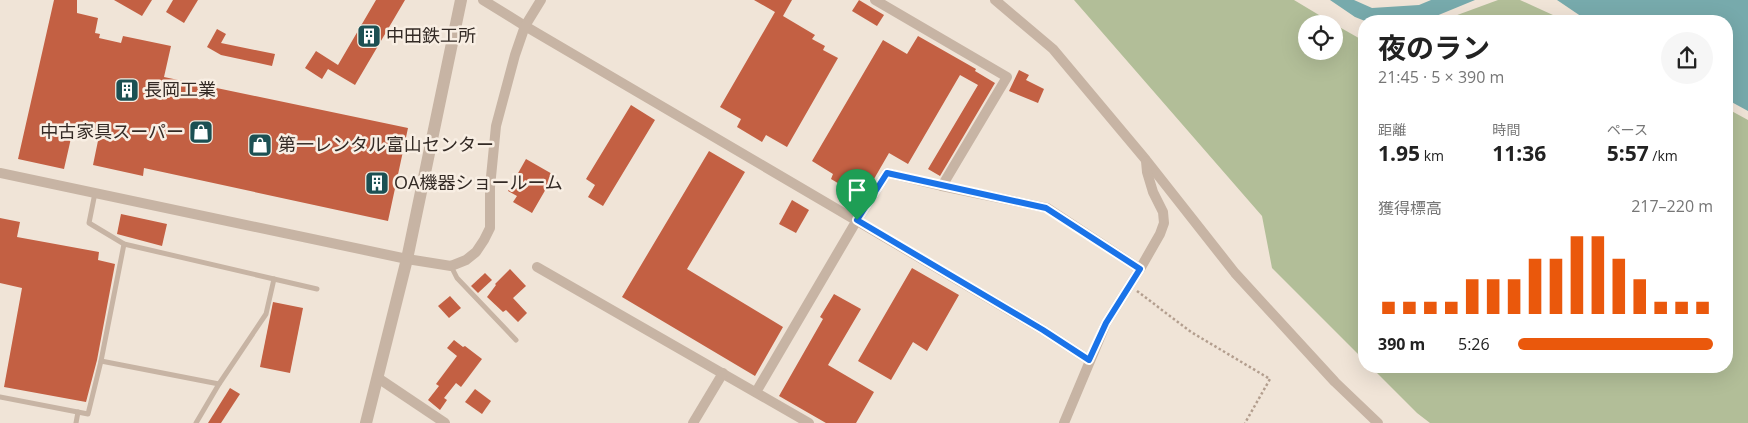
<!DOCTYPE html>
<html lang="ja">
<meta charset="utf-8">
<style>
body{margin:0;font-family:"Open Sans","Noto Sans JP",sans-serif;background:#f6f6f6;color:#222;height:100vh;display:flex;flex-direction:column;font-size:19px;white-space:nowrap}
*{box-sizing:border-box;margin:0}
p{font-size:16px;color:#767676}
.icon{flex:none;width:28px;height:28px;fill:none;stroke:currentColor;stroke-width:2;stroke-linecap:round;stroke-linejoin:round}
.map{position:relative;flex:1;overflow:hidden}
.panel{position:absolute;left:1358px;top:15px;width:375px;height:358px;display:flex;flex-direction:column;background:#fff;border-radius:20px;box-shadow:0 5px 20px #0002}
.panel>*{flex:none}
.buttons{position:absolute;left:1298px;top:15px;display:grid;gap:10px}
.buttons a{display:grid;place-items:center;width:45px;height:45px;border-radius:50%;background:#fff;box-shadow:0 5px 20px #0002;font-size:25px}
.pin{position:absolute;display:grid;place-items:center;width:42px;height:42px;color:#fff;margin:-51px -21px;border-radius:50% 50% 50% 0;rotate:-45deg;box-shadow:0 0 5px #0007}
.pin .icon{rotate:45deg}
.round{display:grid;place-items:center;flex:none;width:52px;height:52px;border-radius:26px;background:#f6f6f6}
.head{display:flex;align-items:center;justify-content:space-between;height:85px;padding:0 20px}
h1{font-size:28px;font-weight:700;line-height:38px}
.metrics{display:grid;grid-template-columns:repeat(3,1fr);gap:8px;height:85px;padding:5px 20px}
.metrics div{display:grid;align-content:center}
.metrics b{font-size:21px;font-weight:700}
.metrics small{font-size:14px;font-weight:400}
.metrics p{font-size:14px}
.chart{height:140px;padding:10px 20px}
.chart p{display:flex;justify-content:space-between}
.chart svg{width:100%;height:90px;margin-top:5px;stroke:#ea580c;stroke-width:6}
ul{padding:0 20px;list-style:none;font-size:16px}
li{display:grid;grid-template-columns:80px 60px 1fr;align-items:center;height:38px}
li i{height:12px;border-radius:6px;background:#ea580c}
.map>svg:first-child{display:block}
.green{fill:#b2be98}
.water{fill:#77aaac}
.building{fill:#c36043}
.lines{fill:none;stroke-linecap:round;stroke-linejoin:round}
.path{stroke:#b39e8e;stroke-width:2.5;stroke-dasharray:2.5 2.5;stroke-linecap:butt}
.service{stroke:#c7b4a4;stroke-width:5}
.minor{stroke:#c7b4a4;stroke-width:10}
.tertiary{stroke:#c7b4a4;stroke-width:12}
.route-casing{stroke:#fff;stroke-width:10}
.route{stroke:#1a73e8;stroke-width:6}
.labels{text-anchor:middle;stroke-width:5;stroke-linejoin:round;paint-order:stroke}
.poi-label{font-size:18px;fill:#332a25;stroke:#f8eee3;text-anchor:start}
</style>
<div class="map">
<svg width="1748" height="423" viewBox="0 0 1748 423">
<rect width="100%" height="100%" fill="#f0e4d7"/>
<!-- green -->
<g class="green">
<polygon points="1074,0 1294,0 1334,24 1306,24 1306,51 1334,51 1334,24 1364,41 1364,360 1272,268 1262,216"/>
<polygon points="1498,0 1520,0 1566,21 1441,21"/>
<polygon points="1726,108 1748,120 1748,423 1430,423 1417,413 1370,366 1726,366"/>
</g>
<!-- water -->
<g class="water">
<polygon points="1330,0 1354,0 1372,8 1419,5 1431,0 1475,0 1424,21 1365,21 1355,17"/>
<polygon points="1557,0 1748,0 1748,111 1726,99 1726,21 1588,21"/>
</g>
<!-- building -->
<g class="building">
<polygon points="54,0 77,0 77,13 98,18 95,33 100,34 99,38 121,43 123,36 171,46 164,77 408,128 388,221 144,168 143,176 93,165 100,131 74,125 64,169 18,159"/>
<polygon points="114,0 152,0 142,16"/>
<polygon points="173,0 198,0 184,23 166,12"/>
<polygon points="376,0 405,0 355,85 328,69 322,79 305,68 316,51 338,65"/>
<polygon points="754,0 792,0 783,16 815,35 812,39 825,46 823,50 838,58 787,147 766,135 762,142 737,127 741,119 720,107 775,12"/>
<polygon points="859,0 884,15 877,26 852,11"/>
<polygon points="217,29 226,34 221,43 275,54 272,66 221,55 207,47"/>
<polygon points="918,36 976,69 975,71 995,83 940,176 928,169 978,85 960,75 908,164 889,153 863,198 831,179 833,174 812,161 883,40 907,54"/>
<polygon points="1019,70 1029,75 1026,80 1044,89 1038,103 1009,91"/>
<polygon points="631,105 655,120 603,206 588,197 595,185 586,179"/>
<polygon points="709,151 745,172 687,269 783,327 755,376 622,297"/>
<polygon points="526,159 554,175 532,213 513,202 517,196 508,191"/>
<polygon points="792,200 809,210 796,233 779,224"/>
<polygon points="121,214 167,224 162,246 117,234"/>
<polygon points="0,218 20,222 17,237 99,252 98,260 115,264 97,360 86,402 4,387 22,288 0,283"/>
<polygon points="912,268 959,295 927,351 913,342 891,380 858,361"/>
<polygon points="510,269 526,286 513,298 527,313 518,322 506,310 503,312 487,297 496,285 495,284"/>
<polygon points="485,273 492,280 478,293 471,286"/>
<polygon points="834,294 861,309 828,365 874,392 856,423 826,423 779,396 823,319 820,317"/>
<polygon points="450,296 461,308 449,318 438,306"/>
<polygon points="273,302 303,308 290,373 260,367"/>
<polygon points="454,340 463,347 465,346 482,359 461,387 456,383 444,398 447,400 440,410 428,400 439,386 436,384 457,356 447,348"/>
<polygon points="230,388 240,394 221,423 208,423"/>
<polygon points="475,389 491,401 482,414 465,402"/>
</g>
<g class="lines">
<!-- path -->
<polyline class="path" points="1137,291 1191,332 1270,379 1245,423"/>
<!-- service -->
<g class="service">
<polyline points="95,193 89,223 124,244 317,289"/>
<polyline points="451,266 457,278 516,340"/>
<polyline points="101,361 219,384"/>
<polyline points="0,397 88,414 101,361 124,244"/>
<polyline points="76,423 78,412"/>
<polyline points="196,423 219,384 266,314 274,279"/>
</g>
<!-- minor -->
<g class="minor">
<polyline points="483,0 525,26 1043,330 1089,360"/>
<polyline points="995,0 1053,49 1146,160 1235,273 1335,382 1378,423"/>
<polyline points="0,173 407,259 451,266 466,260 476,252 484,240 490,228 490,187 496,126 515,55 525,26 541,0"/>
<polyline points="942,186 1047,208 1140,269"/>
<polyline points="537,267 809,423"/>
<polyline points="378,378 445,423"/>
<polyline points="756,392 857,220 887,173 942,186 1007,77 875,0"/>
<polyline points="693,423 723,373"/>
<polyline points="1064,423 1106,323 1140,269 1160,234 1164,223 1163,212 1153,192 1147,172 1146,161"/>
</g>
<!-- tertiary -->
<polyline class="tertiary" points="366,423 407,259 461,0"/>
</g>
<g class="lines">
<!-- route casing -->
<g class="route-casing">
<polygon id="route" points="887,173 1046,208 1140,269 1106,323 1089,360 1043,330 857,220"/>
</g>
<!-- route -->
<use href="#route" class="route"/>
</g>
<!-- icons -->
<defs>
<g id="building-square" transform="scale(1.25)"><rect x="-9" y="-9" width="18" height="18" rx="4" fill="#1c5053" stroke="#f8eee3"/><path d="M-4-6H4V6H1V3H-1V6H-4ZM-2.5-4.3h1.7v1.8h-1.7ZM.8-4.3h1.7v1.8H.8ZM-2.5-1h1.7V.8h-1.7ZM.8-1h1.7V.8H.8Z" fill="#fff"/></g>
<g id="shop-square" transform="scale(1.25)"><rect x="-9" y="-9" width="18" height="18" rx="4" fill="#1c5053" stroke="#f8eee3"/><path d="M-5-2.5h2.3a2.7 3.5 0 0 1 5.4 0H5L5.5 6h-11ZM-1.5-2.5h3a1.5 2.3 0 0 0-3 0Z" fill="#fff"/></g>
</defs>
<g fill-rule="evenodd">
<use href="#building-square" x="369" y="36"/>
<use href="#building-square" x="127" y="90"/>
<use href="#shop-square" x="201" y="132"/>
<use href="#shop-square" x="260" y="145"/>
<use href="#building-square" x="377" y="183"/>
</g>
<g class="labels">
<!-- poi labels -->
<g class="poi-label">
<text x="386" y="42">中田鉄工所</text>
<text x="144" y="96">長岡工業</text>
<text x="184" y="138" text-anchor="end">中古家具スーパー</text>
<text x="278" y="151">第一レンタル富山センター</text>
<text x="394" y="189">OA機器ショールーム</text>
</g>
</g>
</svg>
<div class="buttons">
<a><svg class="icon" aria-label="locate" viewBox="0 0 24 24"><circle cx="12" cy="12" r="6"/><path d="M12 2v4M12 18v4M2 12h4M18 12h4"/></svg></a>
</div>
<div class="pin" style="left:857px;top:220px;background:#1e9e55"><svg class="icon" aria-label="arrive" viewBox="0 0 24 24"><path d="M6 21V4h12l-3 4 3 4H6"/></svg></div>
<section class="panel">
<div class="head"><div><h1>夜のラン</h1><p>21:45 · 5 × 390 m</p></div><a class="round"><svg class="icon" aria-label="share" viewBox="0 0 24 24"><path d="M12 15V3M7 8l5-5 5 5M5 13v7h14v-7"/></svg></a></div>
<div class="metrics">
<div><p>距離</p><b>1.95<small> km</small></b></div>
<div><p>時間</p><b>11:36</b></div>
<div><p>ペース</p><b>5:57<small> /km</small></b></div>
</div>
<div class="chart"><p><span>獲得標高</span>217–220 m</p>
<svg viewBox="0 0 160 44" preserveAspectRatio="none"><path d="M5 44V38M15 44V38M25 44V38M35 44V38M45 44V27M55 44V27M65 44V27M75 44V17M85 44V17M95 44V6M105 44V6M115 44V17M125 44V27M135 44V38M145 44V38M155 44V38"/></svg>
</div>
<ul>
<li><b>390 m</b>5:26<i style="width:100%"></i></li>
</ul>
</section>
</div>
